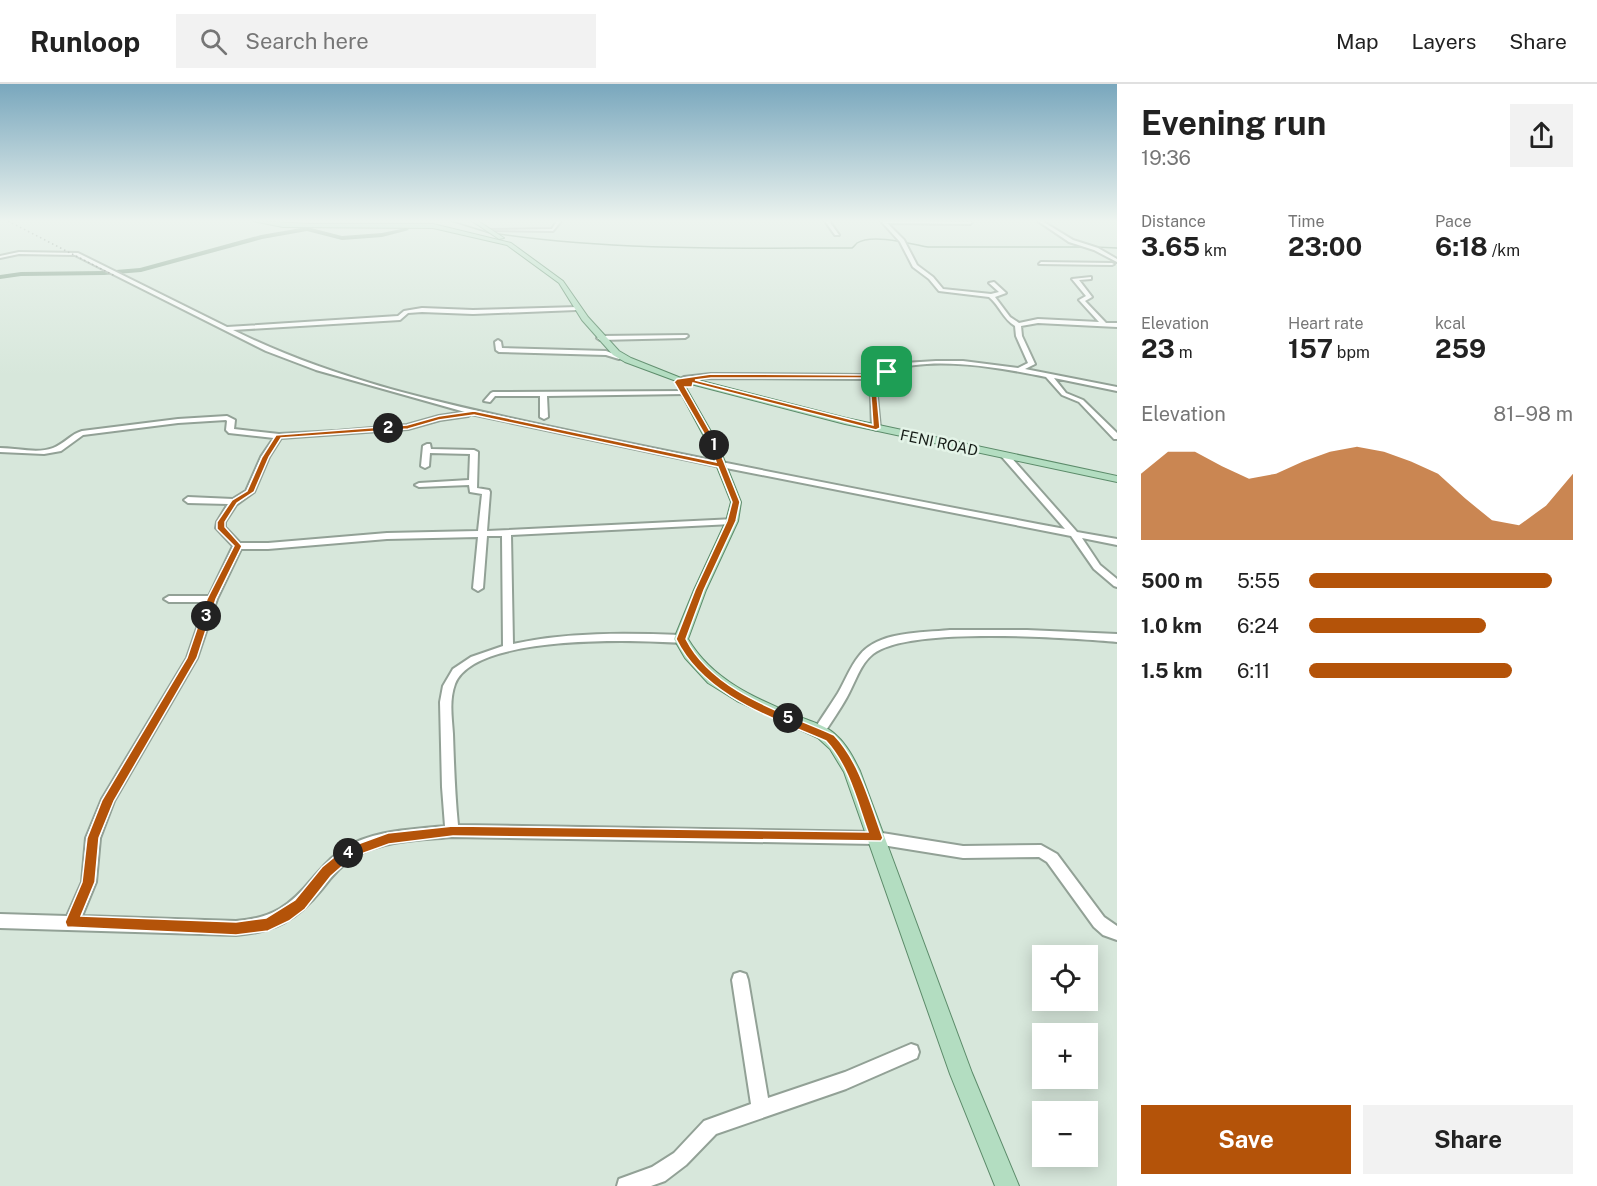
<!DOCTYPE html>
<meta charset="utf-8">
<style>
body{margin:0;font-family:"Public Sans",sans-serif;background:#f2f2f2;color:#222;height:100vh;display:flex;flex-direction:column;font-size:22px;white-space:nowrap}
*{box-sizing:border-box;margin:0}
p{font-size:20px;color:#767676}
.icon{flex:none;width:33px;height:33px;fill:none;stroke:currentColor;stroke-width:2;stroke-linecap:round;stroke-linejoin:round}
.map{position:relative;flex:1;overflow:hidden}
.sheet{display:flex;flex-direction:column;background:#fff;width:480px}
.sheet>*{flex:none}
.controls{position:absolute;left:1032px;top:861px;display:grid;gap:12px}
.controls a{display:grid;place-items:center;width:66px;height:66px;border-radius:0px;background:#fff;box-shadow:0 3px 15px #0003;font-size:30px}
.pin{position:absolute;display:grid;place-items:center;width:51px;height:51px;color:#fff;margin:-26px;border-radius:12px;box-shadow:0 3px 9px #0006}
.km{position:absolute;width:30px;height:30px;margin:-15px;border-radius:50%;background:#222;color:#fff;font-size:16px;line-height:30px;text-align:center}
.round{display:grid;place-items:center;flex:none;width:63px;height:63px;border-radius:0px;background:#f2f2f2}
.overview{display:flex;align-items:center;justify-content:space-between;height:102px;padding:0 24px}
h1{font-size:33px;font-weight:700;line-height:45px}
.stats{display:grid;grid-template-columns:repeat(3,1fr);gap:9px;height:102px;padding:6px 24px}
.stats div{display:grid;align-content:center}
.stats b{font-size:26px;font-weight:700}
.stats small{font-size:16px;font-weight:400}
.stats p{font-size:16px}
.chart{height:168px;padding:12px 24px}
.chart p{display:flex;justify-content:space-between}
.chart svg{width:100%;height:108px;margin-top:6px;fill:#b45309;opacity:.7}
.button{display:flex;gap:12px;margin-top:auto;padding:12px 24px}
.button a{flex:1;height:69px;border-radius:0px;background:#b45309;color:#fff;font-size:24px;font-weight:700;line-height:69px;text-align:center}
.button a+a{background:#f2f2f2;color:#222}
ul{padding:0 24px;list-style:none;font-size:20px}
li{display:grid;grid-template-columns:96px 72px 1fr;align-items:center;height:45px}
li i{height:15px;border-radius:8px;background:#b45309}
header{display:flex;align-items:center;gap:36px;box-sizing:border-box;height:84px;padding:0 30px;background:#fff;border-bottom:2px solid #e0e0e0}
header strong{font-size:28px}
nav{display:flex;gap:33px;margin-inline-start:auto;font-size:21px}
.search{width:420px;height:54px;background:#f2f2f2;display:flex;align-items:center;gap:15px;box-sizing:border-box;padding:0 21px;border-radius:0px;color:#767676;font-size:22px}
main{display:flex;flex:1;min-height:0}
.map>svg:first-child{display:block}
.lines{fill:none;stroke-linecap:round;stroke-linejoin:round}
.stream{stroke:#74947d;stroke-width:1.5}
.river{fill:#74947d;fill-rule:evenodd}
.minor-casing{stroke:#92a196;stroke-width:4}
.major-casing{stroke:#5c8b6a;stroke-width:2}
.minor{fill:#fff;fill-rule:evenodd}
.major{fill:#b3ddc1;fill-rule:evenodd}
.rail{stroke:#69736b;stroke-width:1.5;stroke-dasharray:1.5 3;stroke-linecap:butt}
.route{fill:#b45309;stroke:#fff;stroke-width:1.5;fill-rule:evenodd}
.labels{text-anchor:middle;stroke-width:5;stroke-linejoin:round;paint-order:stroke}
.far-street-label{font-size:15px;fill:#161c17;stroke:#e4f4e8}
</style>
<header>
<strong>Runloop</strong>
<div class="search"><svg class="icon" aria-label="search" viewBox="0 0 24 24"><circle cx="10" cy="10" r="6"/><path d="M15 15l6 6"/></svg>Search here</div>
<nav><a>Map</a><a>Layers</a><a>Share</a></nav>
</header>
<main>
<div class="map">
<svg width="1117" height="1102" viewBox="0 0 1117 1102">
<rect width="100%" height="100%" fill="#d7e7db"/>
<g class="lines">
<!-- stream -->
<g class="stream">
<polyline points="451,137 493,150"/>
<path d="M 499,150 C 615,167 735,164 852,164 C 854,163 855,161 857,159 C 872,149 912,160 928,163 L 1086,163"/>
<polyline points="1095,163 1117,164"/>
</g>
<!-- river -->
<polygon class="river" points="307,143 342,152 382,149 406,144 409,146 382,153 342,156 307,147 262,155 141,188 104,191 21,192 0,195 0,191 21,188 104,187 140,184 261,151"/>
<!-- minor casing -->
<g class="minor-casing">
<g id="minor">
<polygon points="557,137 561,137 553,147 486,146 552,145"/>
<polygon points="825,137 829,137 839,151 835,151"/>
<path d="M 881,137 L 972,138 L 970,140 L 887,139 L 904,156 L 917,181 L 933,193 L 943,205 L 991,210 L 999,208 L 989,199 L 994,198 L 1006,209 L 995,213 L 1010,233 L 1019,239 L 1038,235 L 1099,238 L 1079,216 L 1086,212 L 1072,195 L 1091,193 L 1091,195 L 1079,196 L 1092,213 L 1085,217 L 1106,239 L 1117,239 L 1117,243 L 1038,239 L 1021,242 L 1022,252 L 1035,280 L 1025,285 L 1117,303 L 1117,307 L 1054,294 L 1066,309 L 1083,316 L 1117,349 L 1117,355 L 1114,355 L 1079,318 L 1062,311 L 1046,293 C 1002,284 932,271 890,287 L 877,312 L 880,344 L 876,346 L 872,344 L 871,312 L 882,290 L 866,295 L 711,294 L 682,296 L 682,294 L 684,293 L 711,290 L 866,291 L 904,279 L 936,277 L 963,277 L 1018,284 L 1028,279 L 1016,252 L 1015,242 C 1003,235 1000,222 989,213 L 939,207 L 929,195 L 913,183 L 900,158 Z"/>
<polygon points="1038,137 1042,137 1073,156 1098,164 1117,175 1117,178 1094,166 1069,158"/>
<path d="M 19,168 L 78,169 L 227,243 L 398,232 L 404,227 L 422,224 L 473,226 L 578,223 L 579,224 L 576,226 L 473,230 L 422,228 L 408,229 L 400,236 L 233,246 C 345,302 469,325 589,351 C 748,384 906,415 1065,445 L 1002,373 L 1006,371 L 1009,371 L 1077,448 L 1117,455 L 1117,461 L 1082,454 L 1100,481 L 1117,495 L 1117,503 L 1114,502 L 1094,485 L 1071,452 L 721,383 L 471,330 L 468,332 L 440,336 L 408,345 L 281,354 L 269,373 L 254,408 L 236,421 L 225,438 L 225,443 L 240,459 L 268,459 L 387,449 L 478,447 L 482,410 L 470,408 L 469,401 L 419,403 L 415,401 L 419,399 L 469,396 L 470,370 L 430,369 L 429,382 L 425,384 L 421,382 L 423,362 L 427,360 L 430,360 L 431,365 L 474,366 L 478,368 L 477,404 L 489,406 L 490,408 L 487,447 L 735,435 L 735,439 L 732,440 L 511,451 L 513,560 C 568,548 625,549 681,551 L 686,555 L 681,559 C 636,556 474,550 455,600 C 449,616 452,634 453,650 C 454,681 455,711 458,741 L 876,748 L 963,762 L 1041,761 L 1057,770 L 1104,833 L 1117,842 L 1117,856 L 1103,851 L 1094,843 L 1047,778 L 1039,773 L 963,774 L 876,760 L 452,753 C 419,756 383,756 354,773 C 341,781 331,793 322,805 C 297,836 275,848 236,851 L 0,844 L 0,830 L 67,832 L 82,798 L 86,754 L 102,715 L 187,574 L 206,518 L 169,518 L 164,515 L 169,512 L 209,512 L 233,462 L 216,444 L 217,438 L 228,420 L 188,419 L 184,416 L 188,413 L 233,415 L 246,407 L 261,373 L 274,354 L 229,349 L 226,346 L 227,337 L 226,336 L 178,339 L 83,351 L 61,367 L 44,370 L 0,368 L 0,364 C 17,364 37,370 53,364 C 64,360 71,350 82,347 L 178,335 L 227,332 L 235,336 L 234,345 L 279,350 L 337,347 L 407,341 L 439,332 L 465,328 L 316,286 L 266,267 L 75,171 L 19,170 L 0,174 L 0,172 ZM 487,452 L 502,452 L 503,562 L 471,573 L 453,585 L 443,602 L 440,618 L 442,703 L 445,742 C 410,746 373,746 343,765 C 331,773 322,784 313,794 C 290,822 273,834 236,837 L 82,832 L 96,798 L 100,754 L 114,717 L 197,574 L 217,515 L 241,465 L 268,465 L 387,455 L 478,453 L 473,504 L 478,507 L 483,504 Z"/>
<polygon points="1041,178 1112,179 1114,180 1112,181 1039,180"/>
<polygon points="687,251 688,252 685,254 600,256 597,254 600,252"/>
<polygon points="498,256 501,258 502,264 606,267 622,273 619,275 606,271 499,268 496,266 495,258"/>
<polygon points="684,307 686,308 686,310 547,312 548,333 544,335 540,333 540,312 495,312 490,318 484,317 491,309 493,308"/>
<path d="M 950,546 L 1027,546 L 1117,550 L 1117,558 C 1068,554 909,542 873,570 C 860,580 855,599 847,613 C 840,626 831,638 823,651 L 819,653 L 815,651 L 813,648 C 821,634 830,622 838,609 C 845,597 850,583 859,572 C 878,547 921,549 950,546 Z"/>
<polygon points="740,888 746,890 748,896 768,1014 845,988 911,960 917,962 919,968 917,974 846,1005 716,1050 686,1081 665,1097 651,1102 617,1102 619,1095 652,1083 674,1069 704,1037 751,1020 732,896 734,890"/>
</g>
</g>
<!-- major casing -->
<g class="major-casing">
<g id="major">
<polygon points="253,137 310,140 433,140 511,159 563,197 588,233 619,267 631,274 686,296 679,298 625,278 613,271 582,236 559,199 507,161 433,144 283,143"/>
<polygon points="472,137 478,137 504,154 499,155"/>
<polygon points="690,294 846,334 1117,392 1117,398 845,340 687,299 687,295"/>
<path d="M 681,299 L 685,302 L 717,358 L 741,418 L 738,437 L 706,506 L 688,555 C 713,597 757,615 800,633 C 813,638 827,642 837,652 C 847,661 854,675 860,687 L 972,989 L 1019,1102 L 995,1102 L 950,990 L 844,688 L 830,665 L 818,654 L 737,617 L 708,599 L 685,574 L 674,555 L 694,506 L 726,437 L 731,418 L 707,358 L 677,302 Z"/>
</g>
</g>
<!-- minor -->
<use href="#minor" class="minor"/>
<!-- major -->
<use href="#major" class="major"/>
<!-- rail -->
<polyline class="rail" points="8,137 115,192"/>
</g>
<!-- sky -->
<linearGradient id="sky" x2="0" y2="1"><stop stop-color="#79a7bd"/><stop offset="0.47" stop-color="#edf4ef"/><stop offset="1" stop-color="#edf4ef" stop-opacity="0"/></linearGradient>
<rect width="1117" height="291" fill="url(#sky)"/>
<!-- route -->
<path class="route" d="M 889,287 L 877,312 L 880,344 L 876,346 L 693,299 L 692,303 L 685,303 L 716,358 L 740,418 L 736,437 L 704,506 L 686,555 C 713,608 782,628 834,651 C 860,678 870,719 883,754 L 881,757 L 453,752 L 389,760 L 353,773 L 331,792 L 305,825 L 289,837 L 268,847 L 236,851 L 67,843 L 65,838 L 82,798 L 87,754 L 102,716 L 187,574 L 207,515 L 234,462 L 217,445 L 217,438 L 232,416 L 247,407 L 262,373 L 276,351 L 407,341 L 439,332 L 474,327 L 716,378 L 709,358 L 674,298 L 677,295 L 711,290 L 866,291 ZM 882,291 L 871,312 L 873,341 L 695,296 L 711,294 L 866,294 ZM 474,331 L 718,383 L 732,418 L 727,437 L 695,506 L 676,555 C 704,612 771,633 826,657 C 849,682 857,717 868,748 L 453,742 L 388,749 L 344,765 L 322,783 L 295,816 L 266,834 L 236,838 L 81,832 L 95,798 L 99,754 L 114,717 L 197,574 L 216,515 L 242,462 L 225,443 L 225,438 L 237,419 L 254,408 L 269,373 L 281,354 L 408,345 L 439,336 Z"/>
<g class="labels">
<!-- far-street labels -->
<g class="far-street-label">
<text transform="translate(939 359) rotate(12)" y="5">FENI ROAD</text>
</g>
</g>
</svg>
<div class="controls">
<a><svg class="icon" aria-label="locate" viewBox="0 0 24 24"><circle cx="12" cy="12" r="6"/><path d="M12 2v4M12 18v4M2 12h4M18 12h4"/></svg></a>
<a>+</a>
<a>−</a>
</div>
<div class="pin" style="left:887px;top:288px;background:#1e9e55"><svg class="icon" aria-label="arrive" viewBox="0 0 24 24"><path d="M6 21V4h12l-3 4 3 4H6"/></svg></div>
<b class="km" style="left:714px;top:361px">1</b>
<b class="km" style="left:388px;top:344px">2</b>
<b class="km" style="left:206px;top:532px">3</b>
<b class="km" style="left:348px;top:769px">4</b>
<b class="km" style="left:788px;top:634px">5</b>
</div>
<section class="sheet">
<div class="overview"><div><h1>Evening run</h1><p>19:36</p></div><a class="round"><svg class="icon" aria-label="share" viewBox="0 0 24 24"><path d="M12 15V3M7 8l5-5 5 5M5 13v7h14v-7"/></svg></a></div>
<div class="stats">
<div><p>Distance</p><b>3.65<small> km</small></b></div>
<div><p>Time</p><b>23:00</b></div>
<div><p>Pace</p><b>6:18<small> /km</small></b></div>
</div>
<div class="stats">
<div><p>Elevation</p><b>23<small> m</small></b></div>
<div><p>Heart rate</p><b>157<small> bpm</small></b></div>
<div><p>kcal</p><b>259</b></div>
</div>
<div class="chart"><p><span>Elevation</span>81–98 m</p>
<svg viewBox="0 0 160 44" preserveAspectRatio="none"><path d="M0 44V17L10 8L20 8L30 14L40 19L50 17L60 12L70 8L80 6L90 8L100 12L110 17L120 27L130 36L140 38L150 30L160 17V44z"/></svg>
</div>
<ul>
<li><b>500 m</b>5:55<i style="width:92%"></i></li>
<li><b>1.0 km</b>6:24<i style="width:67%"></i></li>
<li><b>1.5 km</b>6:11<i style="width:77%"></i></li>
</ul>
<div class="button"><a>Save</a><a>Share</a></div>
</section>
</main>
